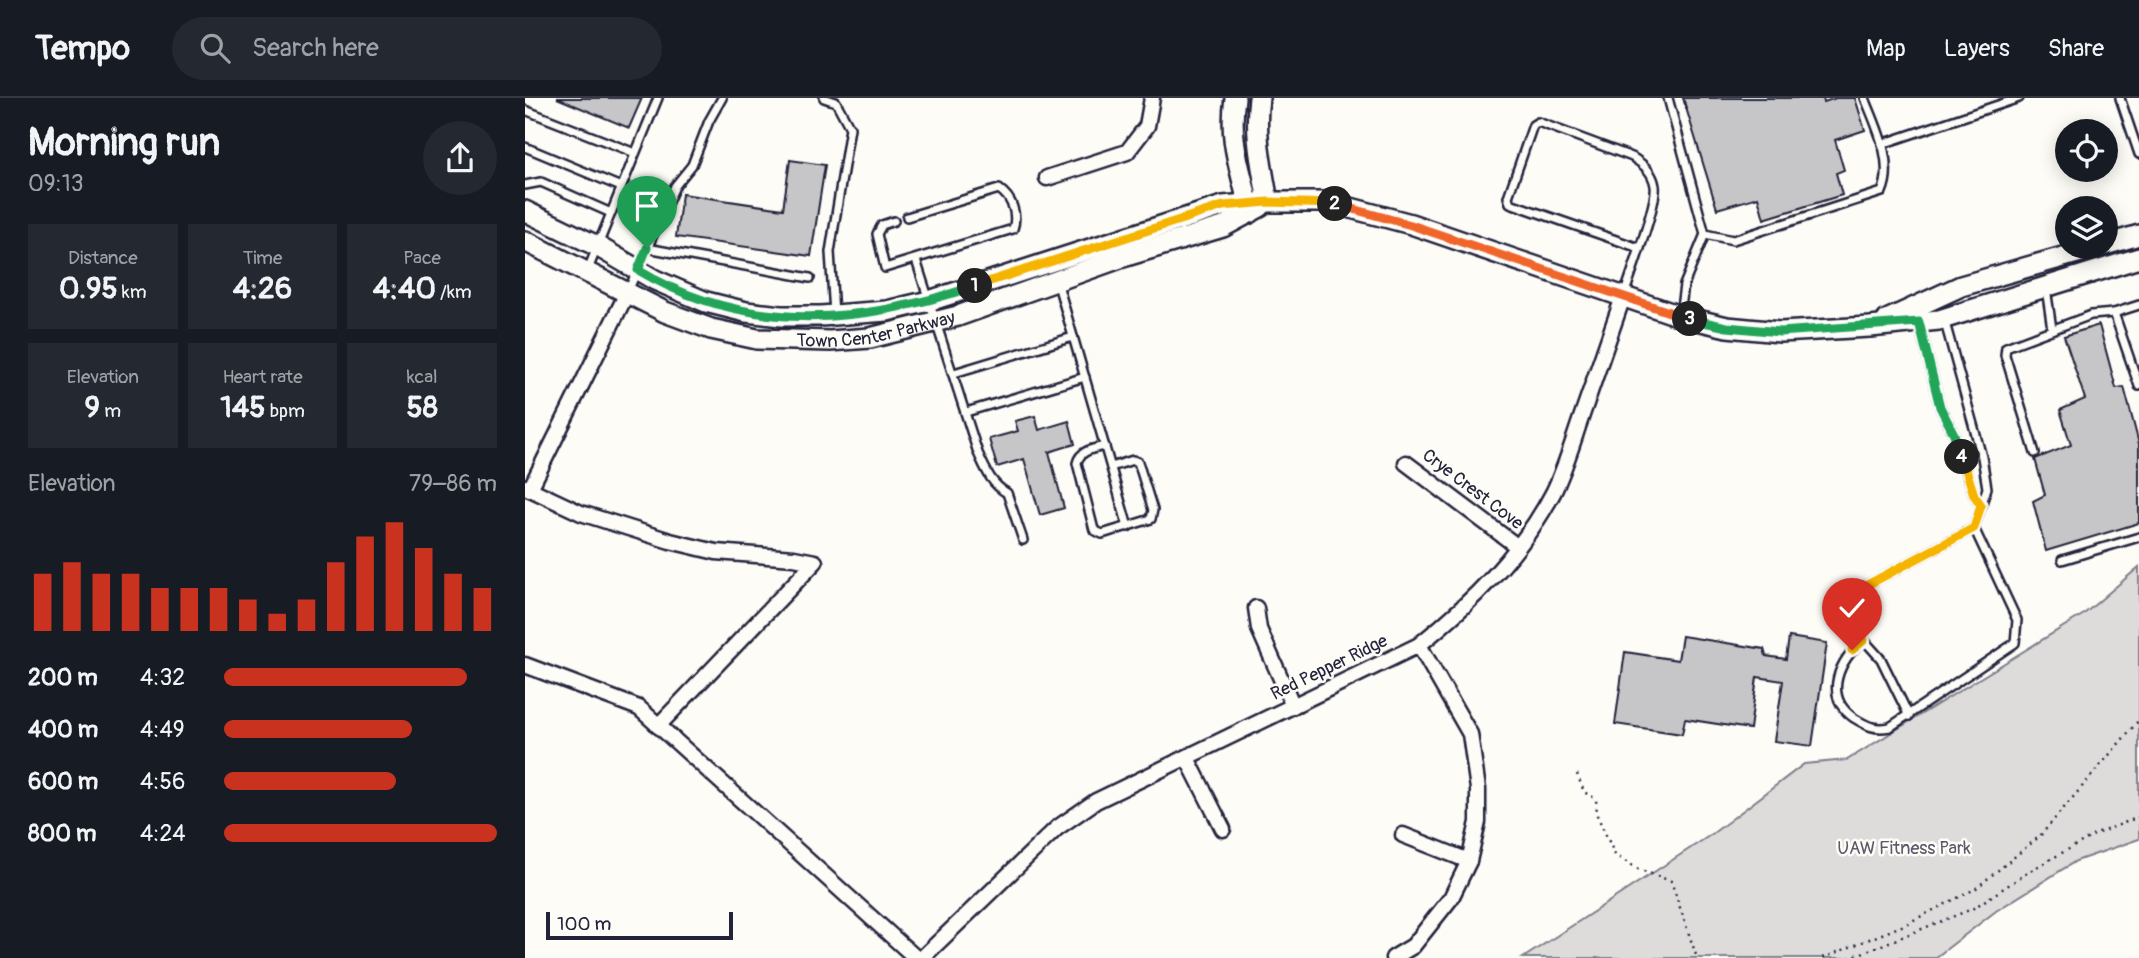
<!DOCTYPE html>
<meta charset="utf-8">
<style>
body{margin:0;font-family:Pangolin,sans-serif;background:#242831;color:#f1f3f6;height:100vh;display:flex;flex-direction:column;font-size:26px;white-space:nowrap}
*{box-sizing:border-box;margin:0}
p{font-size:23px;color:#9ea1a6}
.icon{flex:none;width:38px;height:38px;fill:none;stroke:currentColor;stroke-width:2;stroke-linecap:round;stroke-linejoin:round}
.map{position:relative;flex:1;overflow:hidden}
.sheet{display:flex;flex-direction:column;background:#171b24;width:525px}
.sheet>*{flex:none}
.controls{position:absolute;left:1530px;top:21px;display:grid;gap:14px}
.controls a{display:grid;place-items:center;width:63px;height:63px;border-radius:50%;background:#171b24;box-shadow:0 4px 18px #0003;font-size:35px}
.scale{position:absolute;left:21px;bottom:18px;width:187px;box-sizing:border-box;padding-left:7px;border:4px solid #22223b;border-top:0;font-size:19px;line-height:24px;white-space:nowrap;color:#22223b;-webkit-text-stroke:5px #fdfcf7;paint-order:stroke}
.pin{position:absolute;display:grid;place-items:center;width:60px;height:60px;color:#fff;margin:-72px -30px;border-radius:50% 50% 50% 0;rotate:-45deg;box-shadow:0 0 7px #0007}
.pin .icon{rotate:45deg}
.km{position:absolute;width:35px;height:35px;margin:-18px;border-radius:50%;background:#222;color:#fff;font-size:19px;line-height:35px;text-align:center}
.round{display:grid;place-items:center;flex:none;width:74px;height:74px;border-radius:37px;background:#242831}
.head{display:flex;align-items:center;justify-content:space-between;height:119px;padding:0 28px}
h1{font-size:38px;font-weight:800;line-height:52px}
.figures{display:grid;grid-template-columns:repeat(3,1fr);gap:10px;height:119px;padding:7px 28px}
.figures div{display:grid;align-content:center;border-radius:0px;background:#242831;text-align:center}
.figures b{font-size:30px;font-weight:800}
.figures small{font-size:19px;font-weight:400}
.figures p{font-size:19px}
.chart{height:196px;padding:14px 28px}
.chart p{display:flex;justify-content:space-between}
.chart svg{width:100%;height:126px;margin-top:7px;stroke:#c8321e;stroke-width:6}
ul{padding:0 28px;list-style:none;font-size:23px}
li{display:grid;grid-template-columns:112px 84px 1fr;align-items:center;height:52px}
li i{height:18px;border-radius:9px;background:#c8321e}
header{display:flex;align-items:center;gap:42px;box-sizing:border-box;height:98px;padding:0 35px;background:#171b24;border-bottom:2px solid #363941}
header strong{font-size:33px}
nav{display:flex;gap:38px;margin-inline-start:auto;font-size:24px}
.search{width:490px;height:63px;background:#242831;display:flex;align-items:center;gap:18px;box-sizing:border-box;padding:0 24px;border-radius:38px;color:#9ea1a6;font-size:26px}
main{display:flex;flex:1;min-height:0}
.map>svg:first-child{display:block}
.green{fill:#dddcdb;stroke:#807f8b;stroke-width:2}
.building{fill:#c6c6c8;stroke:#22223b;stroke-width:2}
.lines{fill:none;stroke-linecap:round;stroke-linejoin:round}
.lane-casing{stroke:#22223b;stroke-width:12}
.street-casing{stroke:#22223b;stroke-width:19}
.secondary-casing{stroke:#22223b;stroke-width:24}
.path{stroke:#22223b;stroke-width:2.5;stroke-dasharray:2 5;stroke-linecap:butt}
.lane{stroke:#fdfcf7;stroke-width:7}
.street{stroke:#fdfcf7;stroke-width:14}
.secondary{stroke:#fdfcf7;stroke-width:19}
.split-1-casing{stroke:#fff;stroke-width:14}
.split-2-casing{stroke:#fff;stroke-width:14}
.split-3-casing{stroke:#fff;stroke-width:14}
.split-4-casing{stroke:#fff;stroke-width:14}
.split-5-casing{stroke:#fff;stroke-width:14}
.split-1{stroke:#22a559;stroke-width:9}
.split-2{stroke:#f5b400;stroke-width:9}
.split-3{stroke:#f0652b;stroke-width:9}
.split-4{stroke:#22a559;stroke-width:9}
.split-5{stroke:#f5b400;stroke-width:9}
.labels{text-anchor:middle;stroke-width:5;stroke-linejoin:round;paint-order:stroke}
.street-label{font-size:18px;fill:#22223b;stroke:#fdfcf7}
.park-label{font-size:18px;fill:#5a5a6b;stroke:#fdfcf7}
</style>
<header>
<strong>Tempo</strong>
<div class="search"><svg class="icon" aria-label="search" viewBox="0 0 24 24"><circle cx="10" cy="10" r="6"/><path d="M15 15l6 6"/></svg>Search here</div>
<nav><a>Map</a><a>Layers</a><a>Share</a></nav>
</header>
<main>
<section class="sheet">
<div class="head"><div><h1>Morning run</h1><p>09:13</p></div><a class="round"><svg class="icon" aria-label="share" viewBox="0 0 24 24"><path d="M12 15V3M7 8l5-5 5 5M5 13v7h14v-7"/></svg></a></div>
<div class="figures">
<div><p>Distance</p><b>0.95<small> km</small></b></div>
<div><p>Time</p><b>4:26</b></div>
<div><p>Pace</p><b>4:40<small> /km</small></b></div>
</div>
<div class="figures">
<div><p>Elevation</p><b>9<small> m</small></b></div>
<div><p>Heart rate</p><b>145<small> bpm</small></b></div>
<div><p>kcal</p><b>58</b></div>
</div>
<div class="chart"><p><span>Elevation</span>79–86 m</p>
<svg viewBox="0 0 160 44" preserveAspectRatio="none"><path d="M5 44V24M15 44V20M25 44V24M35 44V24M45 44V29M55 44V29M65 44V29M75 44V33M85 44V38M95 44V33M105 44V20M115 44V11M125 44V6M135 44V15M145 44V24M155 44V29"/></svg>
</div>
<ul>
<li><b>200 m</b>4:32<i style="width:89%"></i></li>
<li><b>400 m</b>4:49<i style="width:69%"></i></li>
<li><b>600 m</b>4:56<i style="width:63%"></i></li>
<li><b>800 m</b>4:24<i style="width:100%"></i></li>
</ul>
</section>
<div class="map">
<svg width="1614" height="860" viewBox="0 0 1614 860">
<rect width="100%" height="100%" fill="#fdfcf7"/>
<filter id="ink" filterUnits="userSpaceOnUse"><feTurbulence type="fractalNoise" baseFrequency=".0143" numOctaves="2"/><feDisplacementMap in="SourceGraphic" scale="14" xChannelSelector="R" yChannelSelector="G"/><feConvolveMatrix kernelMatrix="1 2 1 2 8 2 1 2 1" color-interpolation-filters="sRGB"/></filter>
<g filter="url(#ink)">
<!-- green -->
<polygon class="green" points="1614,469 1614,741 1551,763 1471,813 1410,860 998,860 1187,736 1279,666 1322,662 1559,516"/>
<!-- building -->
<g class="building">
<polygon points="32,0 117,0 104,30"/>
<polygon points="1158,0 1298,0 1299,4 1311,0 1330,0 1340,32 1310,42 1319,72 1311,75 1317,97 1239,121 1233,99 1192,111"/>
<polygon points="265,62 300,67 286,158 151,139 157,96 258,111"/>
<polygon points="1574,227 1591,290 1599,289 1614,346 1614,425 1521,453 1508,403 1520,397 1510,361 1546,347 1535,312 1560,301 1539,238"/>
<polygon points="510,318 514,332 544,323 550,346 524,354 539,410 515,417 499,361 472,369 464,341 493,333 490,323"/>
<polygon points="1157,538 1239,551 1241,558 1261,561 1264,539 1302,545 1287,648 1249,643 1258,583 1232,579 1225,631 1160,621 1157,636 1090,626 1100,554 1153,562"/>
</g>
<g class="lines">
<!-- lane casing -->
<g class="lane-casing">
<g id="lane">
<polyline points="299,0 311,4 325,30 305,154 309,216"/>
<polyline points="1143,0 1180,136 1159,187 1155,217"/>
<polyline points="1595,0 1614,56"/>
<polyline points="0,12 110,55"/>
<polyline points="1357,46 1494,0"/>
<polyline points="0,49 96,89"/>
<polyline points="0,87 16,84 86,115"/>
<path d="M 369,123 L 357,127 L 352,136 L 360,170 L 488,131 C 493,116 487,100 474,91 L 382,119"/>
<path d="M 1180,136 L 1208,142 L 1357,94 C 1370,65 1351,28 1340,0"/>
<polyline points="122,150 285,180"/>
<path d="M 391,162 L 453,355 C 461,372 466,386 482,395 L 498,442"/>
<polyline points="62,174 133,0"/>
<polyline points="532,183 603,429"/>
<polyline points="1521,190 1527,231"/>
<polyline points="103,193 150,88 167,67 184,23 197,0"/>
<path d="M 1099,198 C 1105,178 1133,104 1130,88 C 1128,74 1118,66 1107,59 L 1013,24 L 1008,27 L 983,99 L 985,105 L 1114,150"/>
<polyline points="1589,215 1614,207"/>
<path d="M 1419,221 L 1457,359 L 1462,390 L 1449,430 L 1316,501 L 1339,542 C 1314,562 1297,598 1329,620 C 1342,628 1350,632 1365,629 L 1490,545 L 1492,522 L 1449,430"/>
<polyline points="1394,224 1415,309 1429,336 1449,397 1456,407"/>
<polyline points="429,275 548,239"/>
<polyline points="441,314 560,279"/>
<path d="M 580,348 C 568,351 555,352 552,365 L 569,432 L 577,436 L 626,421 L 628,412 L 613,364 L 608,362 L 586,369"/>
<polyline points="1510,355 1480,257 1481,249 1566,217 1589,215 1614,288"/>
<polyline points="1537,462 1614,439"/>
<polyline points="1339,542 1356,561 1384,618"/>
</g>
</g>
<!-- street casing -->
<g class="street-casing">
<g id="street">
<polyline points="522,80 602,54 622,28 627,0"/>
<polyline points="881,365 993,449"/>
<polyline points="0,389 5,391 102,195"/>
<polyline points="5,391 56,415 145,443 191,454 269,460 290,464 133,628"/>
<polyline points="731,510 734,531 768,608"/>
<polyline points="0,567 114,610 391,860"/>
<polyline points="662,660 698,731"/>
<polyline points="878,737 944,763"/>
<path d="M 397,860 L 532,730 L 571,703 L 894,547 C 946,505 996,456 1028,395 C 1040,371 1047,346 1056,320 C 1070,280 1084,240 1098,199"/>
<polyline points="868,860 888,848 926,800 944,763 953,724 953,691 945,636 894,547"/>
</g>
</g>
<!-- secondary casing -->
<g class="secondary-casing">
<g id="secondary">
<path d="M 710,0 C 703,46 717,72 725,115"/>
<path d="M 734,0 C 729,36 737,69 743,104"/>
<polyline points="0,113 72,148 130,182 181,204 221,214 256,218 296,218 362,213 404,203 698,108 743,104 803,104 886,126 1155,218 1202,229 1255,234 1345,229 1414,222 1614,160"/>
<path id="s1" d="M 0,143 L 140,214 L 186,231 L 232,241 L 305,243 L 345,240 L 433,218 L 598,159 L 698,129 L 735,109"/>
<polyline points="1580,147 1614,137"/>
<polyline points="1362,222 1436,188 1573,149"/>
</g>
</g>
<!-- path -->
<g class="path">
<polyline points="1052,676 1059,694 1071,701 1072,717 1090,757 1113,771 1146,783 1172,860"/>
<polyline points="1298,860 1379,827 1450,791 1515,738 1614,622"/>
<polyline points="1324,860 1447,811 1508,771 1571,736 1614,719"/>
</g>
<!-- lane -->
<use href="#lane" class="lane"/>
<!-- street -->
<use href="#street" class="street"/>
<!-- secondary -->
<use href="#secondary" class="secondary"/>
</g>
</g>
<g class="lines" filter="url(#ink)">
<!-- split-1 casing -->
<g class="split-1-casing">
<path id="split-1" d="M 122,150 L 113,172 C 220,236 335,227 450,188"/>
</g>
<!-- split-2 casing -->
<g class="split-2-casing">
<polyline id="split-2" points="450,188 698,108 743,104 810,106"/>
</g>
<!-- split-3 casing -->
<g class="split-3-casing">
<polyline id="split-3" points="810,106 886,127 1165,221"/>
</g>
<!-- split-4 casing -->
<g class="split-4-casing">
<polyline id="split-4" points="1165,221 1202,229 1255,234 1394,224 1415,309 1429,336 1437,359"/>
</g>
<!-- split-5 casing -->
<g class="split-5-casing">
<polyline id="split-5" points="1327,552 1339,542 1316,501 1449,430 1456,407 1449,397 1437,359"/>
</g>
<!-- split-1 -->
<use href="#split-1" class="split-1"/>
<!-- split-2 -->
<use href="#split-2" class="split-2"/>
<!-- split-3 -->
<use href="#split-3" class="split-3"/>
<!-- split-4 -->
<use href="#split-4" class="split-4"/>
<!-- split-5 -->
<use href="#split-5" class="split-5"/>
</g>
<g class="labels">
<!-- street labels -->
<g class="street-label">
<text dy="6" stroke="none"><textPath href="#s1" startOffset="373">Town Center Parkway</textPath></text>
<text transform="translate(948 391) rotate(37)" y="6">Crye Crest Cove</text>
<text transform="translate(804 569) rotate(-26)" y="6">Red Pepper Ridge</text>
</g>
<!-- park labels -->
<g class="park-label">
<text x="1379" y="756">UAW Fitness Park</text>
</g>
</g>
</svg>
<div class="controls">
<a><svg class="icon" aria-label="locate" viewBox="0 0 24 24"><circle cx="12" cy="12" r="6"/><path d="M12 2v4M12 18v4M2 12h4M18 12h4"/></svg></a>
<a><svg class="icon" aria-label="layers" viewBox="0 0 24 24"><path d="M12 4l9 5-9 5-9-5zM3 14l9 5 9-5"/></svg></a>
</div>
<div class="scale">100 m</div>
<div class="pin" style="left:122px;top:150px;background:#1e9e55"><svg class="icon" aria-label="arrive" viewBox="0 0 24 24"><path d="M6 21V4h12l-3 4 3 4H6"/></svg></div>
<div class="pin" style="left:1327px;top:552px;background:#d93025"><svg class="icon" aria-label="check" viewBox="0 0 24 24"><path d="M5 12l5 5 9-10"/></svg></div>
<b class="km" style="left:450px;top:188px">1</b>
<b class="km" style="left:810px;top:106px">2</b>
<b class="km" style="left:1165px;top:221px">3</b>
<b class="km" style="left:1437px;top:359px">4</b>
</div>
</main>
